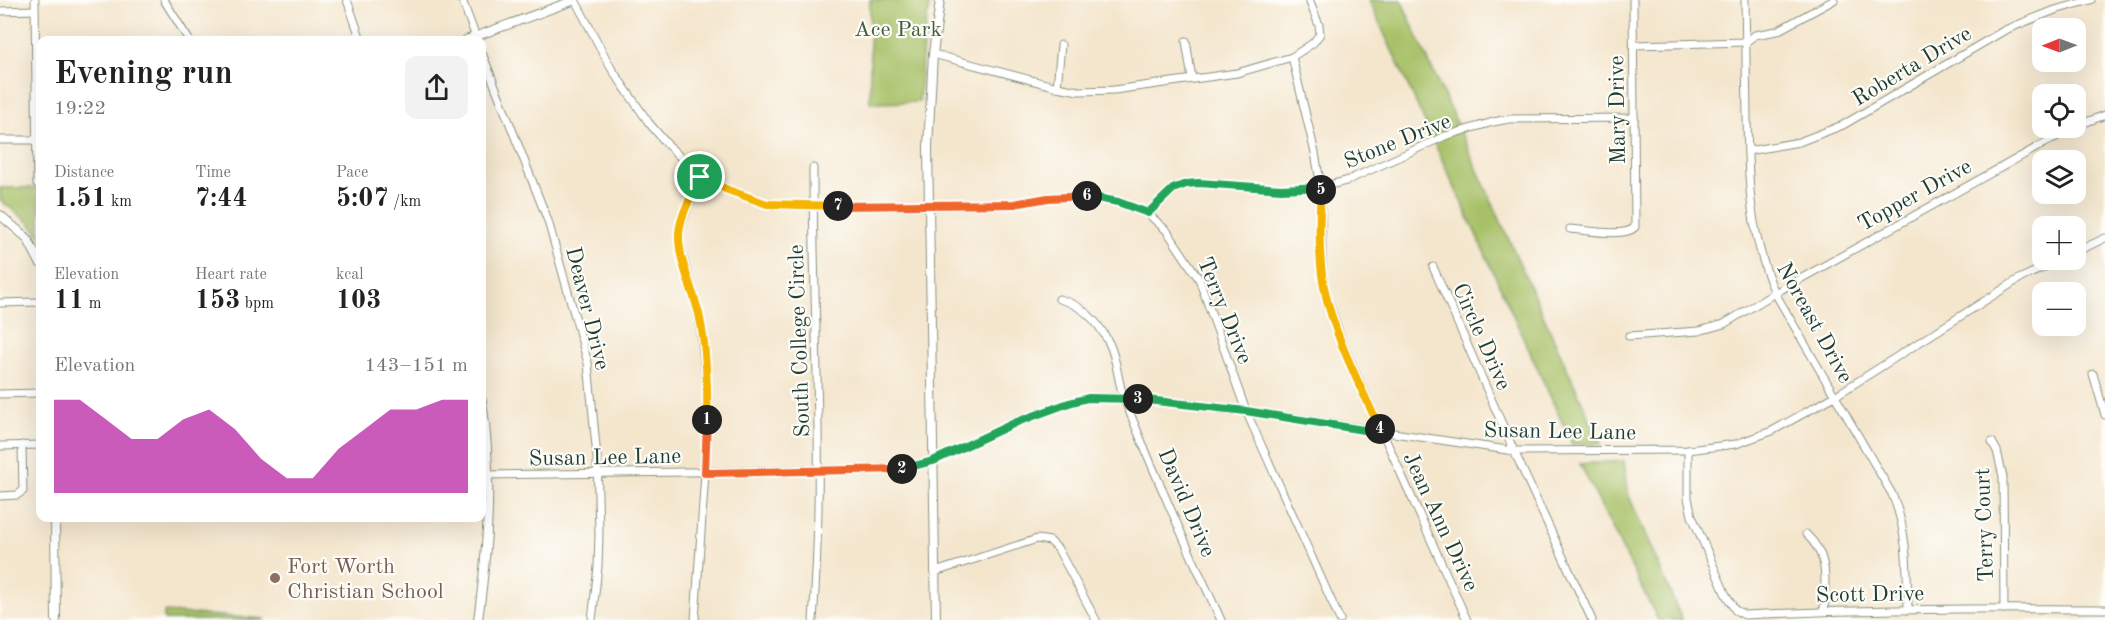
<!DOCTYPE html>
<meta charset="utf-8">
<style>
body{margin:0;font-family:"Old Standard TT",serif;background:#f2f2f2;color:#222;height:100vh;display:flex;flex-direction:column;font-size:22px;white-space:nowrap}
*{box-sizing:border-box;margin:0}
p{font-size:20px;color:#767676}
.icon{flex:none;width:33px;height:33px;fill:none;stroke:currentColor;stroke-width:2;stroke-linecap:round;stroke-linejoin:round}
.map{position:relative;flex:1;overflow:hidden}
.sheet{position:absolute;left:36px;top:36px;width:450px;height:486px;display:flex;flex-direction:column;background:#fff;border-radius:12px;box-shadow:0 6px 24px #0002}
.sheet>*{flex:none}
.needle{width:39px;rotate:269deg}
.fabs{position:absolute;left:2032px;top:18px;display:grid;gap:12px}
.fabs a{display:grid;place-items:center;width:54px;height:54px;border-radius:12px;background:#fff;box-shadow:0 6px 24px #0002;font-size:30px}
.pin{position:absolute;display:grid;place-items:center;width:51px;height:51px;color:#fff;margin:-26px;border:3px solid #fff;border-radius:50%;box-shadow:0 2px 6px #0007}
.km{position:absolute;width:30px;height:30px;margin:-15px;border-radius:50%;background:#222;color:#fff;font-size:16px;line-height:30px;text-align:center}
.round{display:grid;place-items:center;flex:none;width:63px;height:63px;border-radius:12px;background:#f2f2f2}
.head{display:flex;align-items:center;justify-content:space-between;height:102px;padding:0 18px}
h1{font-size:33px;font-weight:700;line-height:45px}
.stats{display:grid;grid-template-columns:repeat(3,1fr);gap:9px;height:102px;padding:6px 18px}
.stats div{display:grid;align-content:center}
.stats b{font-size:26px;font-weight:700}
.stats small{font-size:16px;font-weight:400}
.stats p{font-size:16px}
.chart{height:168px;padding:12px 18px}
.chart p{display:flex;justify-content:space-between}
.chart svg{width:100%;height:108px;margin-top:6px;fill:#b5179e;opacity:.7}
.map>svg:first-child{display:block}
.green{fill:#a8c167;stroke:#647f4e;stroke-width:1.5}
.lines{fill:none;stroke-linecap:round;stroke-linejoin:round}
.minor-casing{stroke:#8a9280;stroke-width:9}
.tertiary-casing{stroke:#8a9280;stroke-width:10}
.minor{stroke:#fff;stroke-width:7}
.tertiary{stroke:#fff;stroke-width:8}
.split-1-casing{stroke:#fff;stroke-width:12}
.split-2-casing{stroke:#fff;stroke-width:12}
.split-3-casing{stroke:#fff;stroke-width:12}
.split-4-casing{stroke:#fff;stroke-width:12}
.split-5-casing{stroke:#fff;stroke-width:12}
.split-6-casing{stroke:#fff;stroke-width:12}
.split-7-casing{stroke:#fff;stroke-width:12}
.split-8-casing{stroke:#fff;stroke-width:12}
.split-1{stroke:#f5b400;stroke-width:8}
.split-2{stroke:#f0652b;stroke-width:8}
.split-3{stroke:#22a559;stroke-width:8}
.split-4{stroke:#22a559;stroke-width:8}
.split-5{stroke:#f5b400;stroke-width:8}
.split-6{stroke:#22a559;stroke-width:8}
.split-7{stroke:#f0652b;stroke-width:8}
.split-8{stroke:#f5b400;stroke-width:8}
.education-dot{fill:#8d6e63;stroke:#fdfcf7;stroke-width:2}
.labels{text-anchor:middle;stroke-width:4.5;stroke-linejoin:round;paint-order:stroke}
.park-label{font-size:22px;fill:#415e41;stroke:#fdfcf7}
.street-label{font-size:22px;fill:#1f3d34;stroke:#fdfcf7}
.education-label{font-size:22px;fill:#785e54;stroke:#fdfcf7;text-anchor:start}
</style>
<div class="map">
<svg width="2105" height="620" viewBox="0 0 2105 620">
<rect width="100%" height="100%" fill="#fdfcf7"/>
<filter id="ink" filterUnits="userSpaceOnUse"><feTurbulence type="fractalNoise" baseFrequency=".0167" numOctaves="2"/><feDisplacementMap in="SourceGraphic" scale="12" xChannelSelector="R" yChannelSelector="G"/><feConvolveMatrix kernelMatrix="1 2 1 2 8 2 1 2 1" color-interpolation-filters="sRGB"/></filter>
<filter id="wash" filterUnits="userSpaceOnUse"><feTurbulence type="fractalNoise" baseFrequency=".008" numOctaves="4" result="noise"/><feDisplacementMap in="SourceGraphic" scale="24" xChannelSelector="R" yChannelSelector="G"/><feGaussianBlur stdDeviation="1.35" result="paint"/><feColorMatrix in="noise" values="0 0 0 0 0 0 0 0 0 0 0 0 0 0 0 0 0 1.4 0 .05"/><feComposite in="paint" operator="in"/></filter>
<g filter="url(#wash)">
<rect width="100%" height="100%" fill="#f4e6cd"/>
<!-- green -->
<g class="green">
<polygon points="870,0 930,0 923,45 919,102 870,103"/>
<polygon points="1369,0 1401,0 1601,444 1572,444"/>
<polygon points="0,188 40,188 40,235 30,223 0,200"/>
<polygon points="1624,461 1629,496 1682,620 1658,620 1580,464"/>
<polygon points="164,612 263,619 265,620 164,620"/>
</g>
</g>
<g filter="url(#ink)">
<g class="lines">
<!-- minor casing -->
<g class="minor-casing">
<g id="minor">
<polyline points="35,0 37,184"/>
<polyline points="164,0 189,40"/>
<polyline points="347,0 361,40"/>
<polyline points="462,0 477,40"/>
<polyline points="575,0 611,68 649,123 667,144 700,177 751,199 767,204 813,206 930,206 1015,204 1048,198 1087,196 1118,202 1147,213 1167,231 1199,279 1246,411 1340,620"/>
<path d="M 1745,0 C 1746,39 1746,77 1747,116 C 1748,179 1749,234 1775,293 L 1892,494 C 1908,531 1907,570 1908,610"/>
<polyline points="0,11 35,10"/>
<polyline points="1186,41 1192,79"/>
<polyline points="1634,45 1746,42 1755,35 1777,31 1834,0"/>
<polyline points="482,53 548,221 588,363 597,457 599,534 598,567 592,620"/>
<polyline points="933,54 1057,87 1079,91 1114,90 1237,73 1292,57 1313,43 1320,34 1319,25 1309,0"/>
<polyline points="1292,57 1315,153 1321,187 1322,269 1324,288 1343,345 1467,620"/>
<polyline points="1057,87 1061,45"/>
<polyline points="2076,126 2105,115"/>
<polyline points="0,140 37,140"/>
<polyline points="1748,151 1799,142 1843,125 2005,30 2055,10 2091,0"/>
<polyline points="1147,213 1173,189 1186,184 1199,183 1281,189 1321,187 1346,181 1445,136 1493,122 1509,119 1634,118"/>
<path d="M 1570,229 C 1585,230 1625,238 1635,227 L 1633,0"/>
<polyline points="2076,252 2105,238"/>
<polyline points="1433,267 1514,451 1592,620"/>
<path d="M 1059,299 C 1083,305 1098,321 1109,343 C 1118,361 1117,382 1125,401 C 1155,475 1187,548 1221,620"/>
<polyline points="0,303 37,302"/>
<polyline points="1629,336 1699,331 1724,324 1775,293 2072,128"/>
<polyline points="2093,374 2105,415"/>
<polyline points="0,394 39,393"/>
<polyline points="1992,442 1997,451 2003,477 2004,609"/>
<polyline points="0,446 40,445"/>
<path d="M 1688,450 L 1688,498 L 1692,516 L 1725,593 L 1735,610 L 1745,615 C 1865,609 1985,608 2105,609"/>
<polyline points="487,475 897,469 933,461 1017,422 1069,403 1088,398 1123,397 1246,411 1514,451 1688,450 1736,444 1772,431 1835,396 2019,279 2060,260"/>
<polyline points="0,496 17,495 23,491 22,445"/>
<path d="M 1806,534 C 1830,556 1825,581 1824,611"/>
<polyline points="935,572 1037,539 1050,541 1058,549 1096,620"/>
<polyline points="695,620 705,473 708,397 699,316 680,246 679,234 681,224 700,177"/>
<path d="M 813,620 C 825,468 813,320 813,168"/>
</g>
</g>
<!-- tertiary casing -->
<g class="tertiary-casing">
<g id="tertiary">
<polyline points="466,40 575,0"/>
<polyline points="0,215 27,238 40,263"/>
<polyline points="55,518 56,620"/>
<path d="M 478,620 C 488,547 493,474 482,401"/>
<polyline points="936,620 928,147 933,54 940,0"/>
</g>
</g>
<!-- minor -->
<use href="#minor" class="minor"/>
<!-- tertiary -->
<use href="#tertiary" class="tertiary"/>
</g>
</g>
<g class="lines" filter="url(#ink)">
<!-- split-1 casing -->
<g class="split-1-casing">
<path id="split-1" d="M 700,177 C 693,194 680,215 679,234 C 678,259 693,290 699,314 C 706,344 708,390 707,420"/>
</g>
<!-- split-2 casing -->
<g class="split-2-casing">
<polyline id="split-2" points="707,420 705,473 902,469"/>
</g>
<!-- split-3 casing -->
<g class="split-3-casing">
<polyline id="split-3" points="902,469 933,461 1017,422 1069,403 1088,398 1138,399"/>
</g>
<!-- split-4 casing -->
<g class="split-4-casing">
<polyline id="split-4" points="1138,399 1246,411 1382,433 1380,429"/>
</g>
<!-- split-5 casing -->
<g class="split-5-casing">
<path id="split-5" d="M 1321,190 C 1319,221 1318,256 1324,287 C 1334,336 1359,383 1380,429"/>
</g>
<!-- split-6 casing -->
<g class="split-6-casing">
<polyline id="split-6" points="1087,196 1118,202 1148,213 1173,189 1186,184 1199,183 1281,189 1321,187 1321,190"/>
</g>
<!-- split-7 casing -->
<g class="split-7-casing">
<polyline id="split-7" points="838,206 1014,204 1048,198 1087,196"/>
</g>
<!-- split-8 casing -->
<g class="split-8-casing">
<polyline id="split-8" points="700,177 728,190 767,204 838,206"/>
</g>
<!-- split-1 -->
<use href="#split-1" class="split-1"/>
<!-- split-2 -->
<use href="#split-2" class="split-2"/>
<!-- split-3 -->
<use href="#split-3" class="split-3"/>
<!-- split-4 -->
<use href="#split-4" class="split-4"/>
<!-- split-5 -->
<use href="#split-5" class="split-5"/>
<!-- split-6 -->
<use href="#split-6" class="split-6"/>
<!-- split-7 -->
<use href="#split-7" class="split-7"/>
<!-- split-8 -->
<use href="#split-8" class="split-8"/>
</g>
<!-- markers -->
<circle class="education-dot" cx="275" cy="578" r="6"/>
<g class="labels">
<!-- park labels -->
<g class="park-label">
<text x="898" y="36">Ace Park</text>
</g>
<!-- street labels -->
<g class="street-label">
<text transform="translate(1911 65) rotate(-31)" y="8">Roberta Drive</text>
<text transform="translate(1616 110) rotate(-91)" y="8">Mary Drive</text>
<text transform="translate(1397 140) rotate(-22)" y="8">Stone Drive</text>
<text transform="translate(1914 194) rotate(-29)" y="8">Topper Drive</text>
<text transform="translate(589 308) rotate(76)" y="8">Deaver Drive</text>
<text transform="translate(1226 310) rotate(68)" y="8">Terry Drive</text>
<text transform="translate(1816 322) rotate(61)" y="8">Noreast Drive</text>
<text transform="translate(1483 336) rotate(66)" y="8">Circle Drive</text>
<text transform="translate(798 341) rotate(-92)" y="8">South College Circle</text>
<text transform="translate(1560 430) rotate(1)" y="8">Susan Lee Lane</text>
<text transform="translate(605 456) rotate(-1)" y="8">Susan Lee Lane</text>
<text transform="translate(1188 502) rotate(67)" y="8">David Drive</text>
<text transform="translate(1442 521) rotate(65)" y="8">Jean Ann Drive</text>
<text transform="translate(1983 525) rotate(-92)" y="8">Terry Court</text>
<text transform="translate(1870 593) rotate(-1)" y="8">Scott Drive</text>
</g>
<!-- education labels -->
<g class="education-label">
<text x="287" y="573">Fort Worth<tspan x="287" dy="25">Christian School</tspan></text>
</g>
</g>
</svg>
<div class="fabs">
<a><svg class="needle" viewBox="-14 -14 28 28"><path d="M0-13l5 13h-10z" fill="#e53935"/><path d="M0 13l5-13h-10z" fill="#767676"/></svg></a>
<a><svg class="icon" aria-label="locate" viewBox="0 0 24 24"><circle cx="12" cy="12" r="6"/><path d="M12 2v4M12 18v4M2 12h4M18 12h4"/></svg></a>
<a><svg class="icon" aria-label="layers" viewBox="0 0 24 24"><path d="M12 4l9 5-9 5-9-5zM3 14l9 5 9-5"/></svg></a>
<a>+</a>
<a>−</a>
</div>
<div class="pin" style="left:700px;top:177px;background:#1e9e55"><svg class="icon" aria-label="arrive" viewBox="0 0 24 24"><path d="M6 21V4h12l-3 4 3 4H6"/></svg></div>
<b class="km" style="left:707px;top:420px">1</b>
<b class="km" style="left:902px;top:469px">2</b>
<b class="km" style="left:1138px;top:399px">3</b>
<b class="km" style="left:1380px;top:429px">4</b>
<b class="km" style="left:1321px;top:190px">5</b>
<b class="km" style="left:1087px;top:196px">6</b>
<b class="km" style="left:838px;top:206px">7</b>
<section class="sheet">
<div class="head"><div><h1>Evening run</h1><p>19:22</p></div><a class="round"><svg class="icon" aria-label="share" viewBox="0 0 24 24"><path d="M12 15V3M7 8l5-5 5 5M5 13v7h14v-7"/></svg></a></div>
<div class="stats">
<div><p>Distance</p><b>1.51<small> km</small></b></div>
<div><p>Time</p><b>7:44</b></div>
<div><p>Pace</p><b>5:07<small> /km</small></b></div>
</div>
<div class="stats">
<div><p>Elevation</p><b>11<small> m</small></b></div>
<div><p>Heart rate</p><b>153<small> bpm</small></b></div>
<div><p>kcal</p><b>103</b></div>
</div>
<div class="chart"><p><span>Elevation</span>143–151 m</p>
<svg viewBox="0 0 160 44" preserveAspectRatio="none"><path d="M0 44V6L10 6L20 14L30 22L40 22L50 14L60 10L70 18L80 30L90 38L100 38L110 26L120 18L130 10L140 10L150 6L160 6V44z"/></svg>
</div>
</section>
</div>
